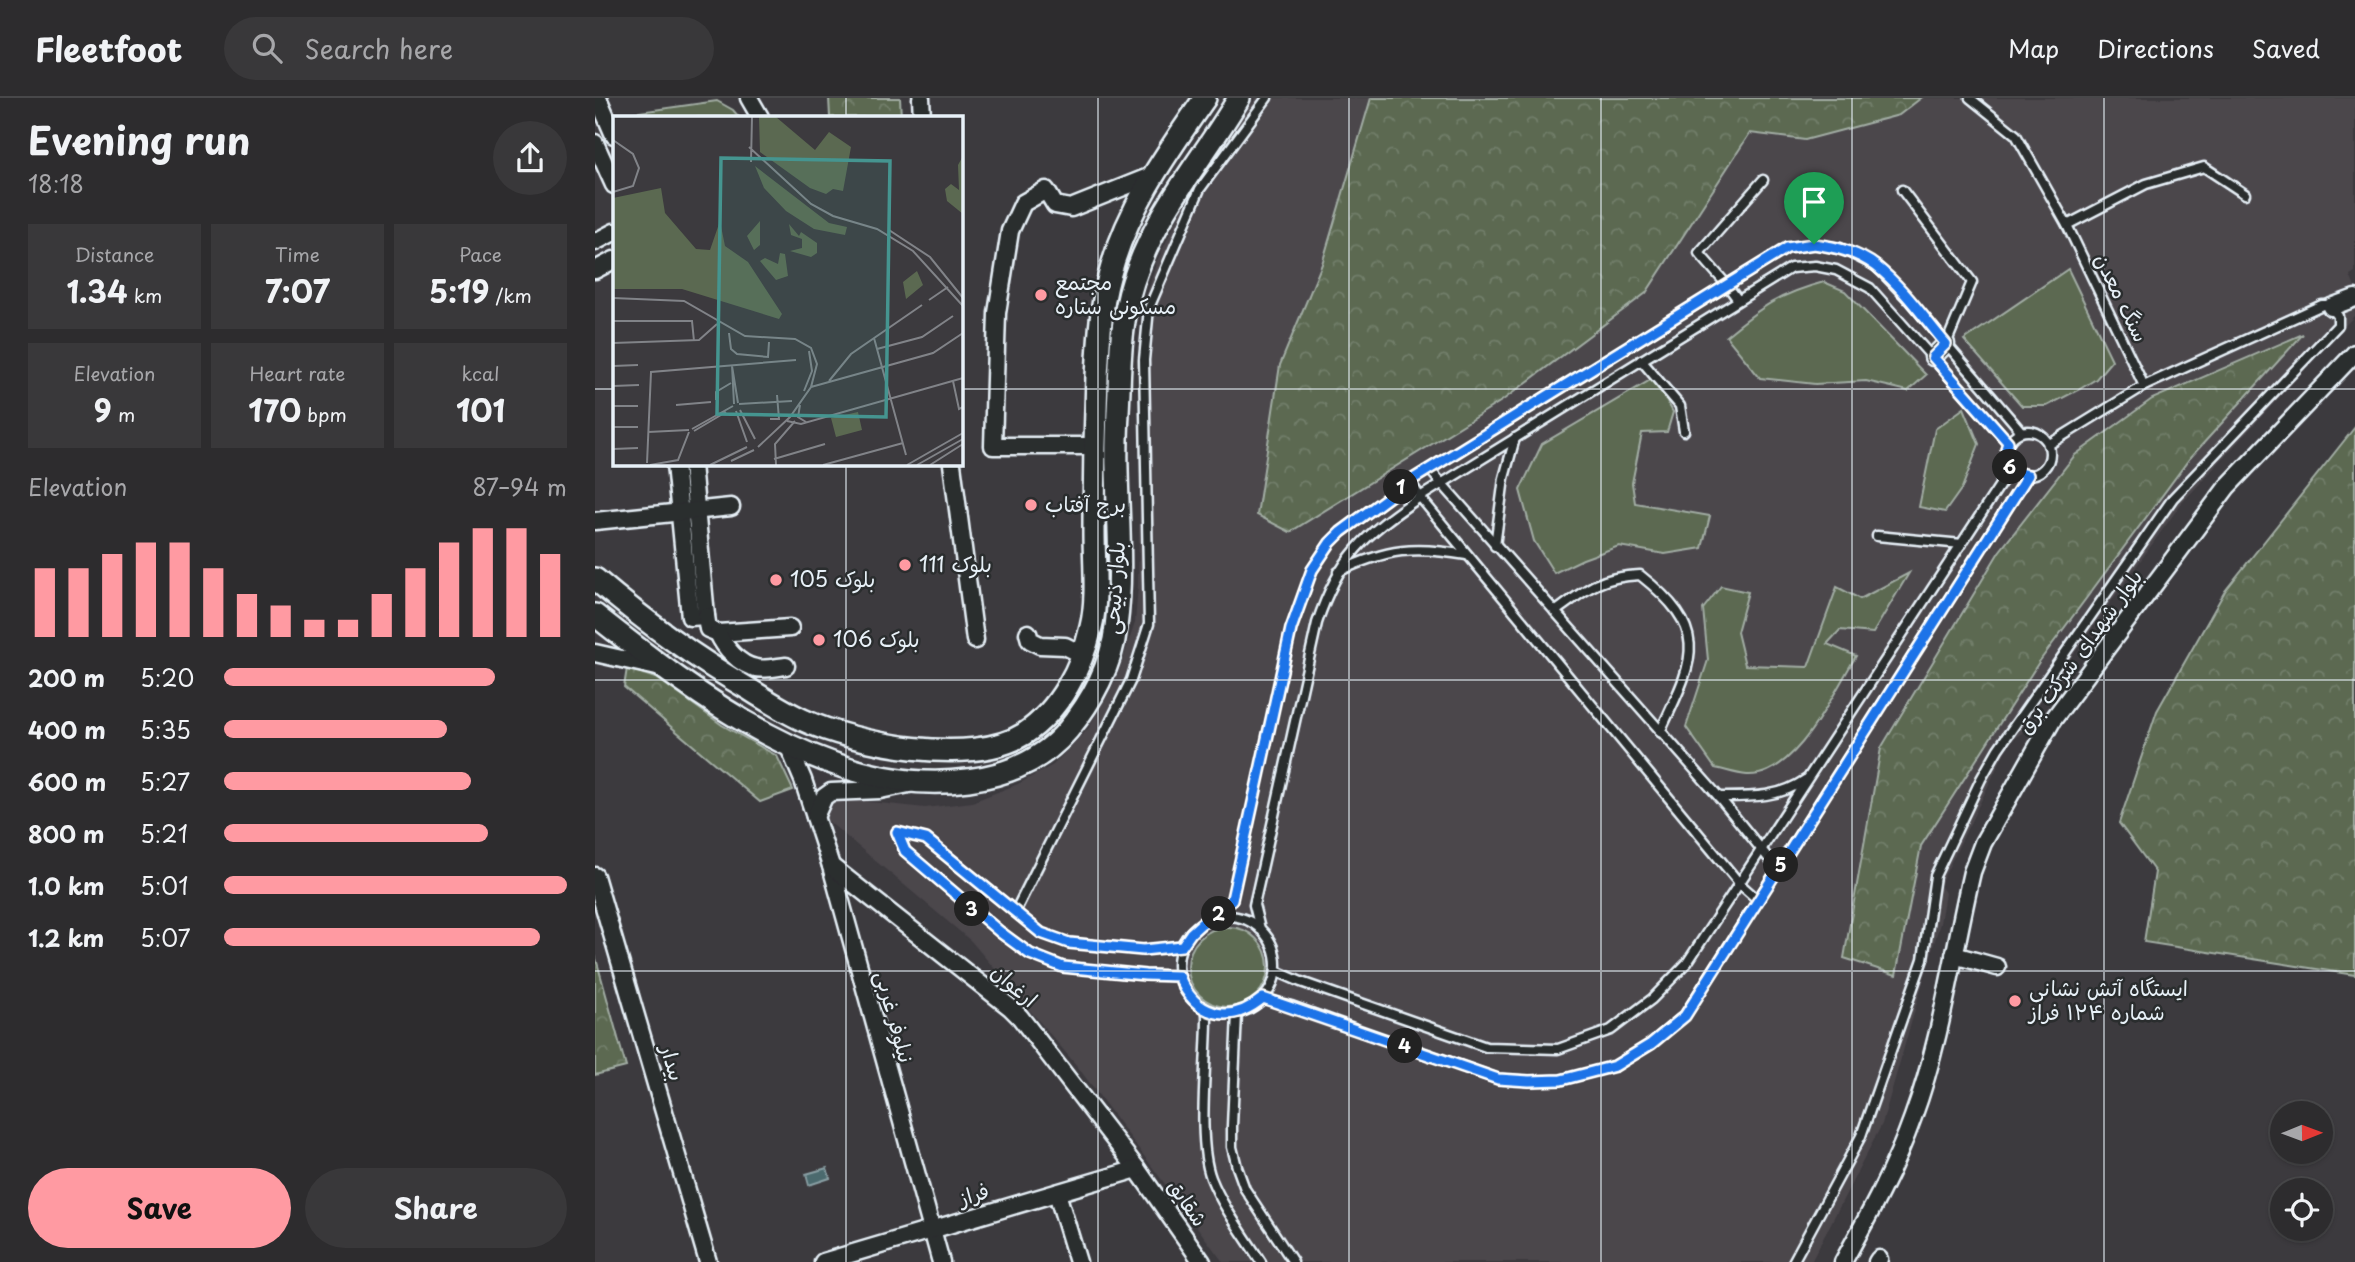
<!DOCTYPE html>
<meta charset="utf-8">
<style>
body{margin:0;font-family:"Playpen Sans","Playpen Sans Arabic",sans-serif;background:#39383a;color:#f1f3f6;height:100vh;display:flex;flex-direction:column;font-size:26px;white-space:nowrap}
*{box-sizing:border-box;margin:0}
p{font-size:23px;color:#a7a7aa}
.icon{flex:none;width:38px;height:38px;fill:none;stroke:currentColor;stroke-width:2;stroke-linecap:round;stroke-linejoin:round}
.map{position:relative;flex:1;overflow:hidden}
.details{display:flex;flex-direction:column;background:#2d2c2e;width:595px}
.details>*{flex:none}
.needle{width:46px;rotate:89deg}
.controls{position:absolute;left:1675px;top:1003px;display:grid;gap:14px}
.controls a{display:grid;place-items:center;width:63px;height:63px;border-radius:50%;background:#2d2c2e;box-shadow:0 2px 5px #0004,0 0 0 2px #48484a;font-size:35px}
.pin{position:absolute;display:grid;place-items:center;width:60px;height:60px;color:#fff;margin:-72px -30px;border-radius:50% 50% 50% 0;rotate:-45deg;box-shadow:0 0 7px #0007}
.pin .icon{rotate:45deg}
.km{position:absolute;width:35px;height:35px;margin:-18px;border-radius:50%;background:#222;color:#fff;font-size:19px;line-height:35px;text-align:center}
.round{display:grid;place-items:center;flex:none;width:74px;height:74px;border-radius:37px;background:#39383a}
.head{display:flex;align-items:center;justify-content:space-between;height:119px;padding:0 28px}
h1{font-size:38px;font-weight:700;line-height:52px}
.stats{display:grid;grid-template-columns:repeat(3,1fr);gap:10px;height:119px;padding:7px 28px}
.stats div{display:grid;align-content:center;border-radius:0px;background:#39383a;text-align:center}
.stats b{font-size:30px;font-weight:700}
.stats small{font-size:19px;font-weight:400}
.stats p{font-size:19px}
.chart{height:196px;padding:14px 28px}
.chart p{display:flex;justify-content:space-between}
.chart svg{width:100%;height:126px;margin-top:7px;stroke:#ff9aa2;stroke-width:6}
.primary-button{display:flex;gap:14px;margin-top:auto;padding:14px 28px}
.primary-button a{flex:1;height:80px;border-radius:42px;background:#ff9aa2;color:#111;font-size:28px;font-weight:700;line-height:80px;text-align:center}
.primary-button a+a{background:#39383a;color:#f1f3f6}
ul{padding:0 28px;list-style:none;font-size:23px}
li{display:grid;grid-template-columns:112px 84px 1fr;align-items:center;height:52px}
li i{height:18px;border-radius:9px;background:#ff9aa2}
header{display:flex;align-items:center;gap:42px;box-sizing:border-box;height:98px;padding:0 35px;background:#2d2c2e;border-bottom:2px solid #48484a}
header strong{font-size:33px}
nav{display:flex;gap:38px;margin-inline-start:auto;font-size:24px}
.search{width:490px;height:63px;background:#39383a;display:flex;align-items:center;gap:18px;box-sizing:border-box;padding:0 24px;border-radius:38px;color:#a7a7aa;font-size:26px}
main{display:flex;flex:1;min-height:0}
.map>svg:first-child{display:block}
.built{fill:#4b464c}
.green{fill:#5b6951;stroke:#a2ada4;stroke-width:2}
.forest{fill:url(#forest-crowns);stroke:#a2ada4;stroke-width:2}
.water{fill:#4c6a6e;stroke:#8aa0a5;stroke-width:2}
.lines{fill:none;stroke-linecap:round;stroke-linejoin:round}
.service-casing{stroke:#e8f1f8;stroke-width:13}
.minor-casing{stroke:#e8f1f8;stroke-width:21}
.secondary-casing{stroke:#e8f1f8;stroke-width:26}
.service{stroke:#2a2d2e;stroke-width:8}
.minor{stroke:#2a2d2e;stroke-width:16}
.secondary{stroke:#2a2d2e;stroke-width:21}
.route-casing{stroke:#fff;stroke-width:14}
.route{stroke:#1a73e8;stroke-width:9}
.grid{fill:none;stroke:#e8f1f8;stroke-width:2;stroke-opacity:0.55}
.poi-dot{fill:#ff9aa2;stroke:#2a2d2e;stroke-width:2.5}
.labels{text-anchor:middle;stroke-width:5;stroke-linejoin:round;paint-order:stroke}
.poi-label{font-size:21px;fill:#e8f1f8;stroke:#2a2d2e;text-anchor:start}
.street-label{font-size:21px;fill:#e8f1f8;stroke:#2a2d2e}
.inset-road{fill:none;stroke:#818388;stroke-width:2}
.view{fill:#459590;fill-opacity:0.15;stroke:#459590;stroke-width:3.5}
.inset-edge{fill:none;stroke:#e8f1f8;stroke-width:3.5}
</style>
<header>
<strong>Fleetfoot</strong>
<div class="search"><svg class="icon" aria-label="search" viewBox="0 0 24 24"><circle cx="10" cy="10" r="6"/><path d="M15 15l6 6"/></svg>Search here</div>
<nav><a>Map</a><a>Directions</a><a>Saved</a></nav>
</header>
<main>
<section class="details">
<div class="head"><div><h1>Evening run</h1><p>18:18</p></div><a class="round"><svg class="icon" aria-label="share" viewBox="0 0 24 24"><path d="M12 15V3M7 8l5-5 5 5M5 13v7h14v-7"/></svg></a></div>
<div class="stats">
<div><p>Distance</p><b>1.34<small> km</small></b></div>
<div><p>Time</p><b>7:07</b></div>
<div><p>Pace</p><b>5:19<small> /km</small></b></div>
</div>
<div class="stats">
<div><p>Elevation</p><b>9<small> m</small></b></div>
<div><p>Heart rate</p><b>170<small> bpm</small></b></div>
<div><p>kcal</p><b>101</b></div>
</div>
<div class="chart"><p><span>Elevation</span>87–94 m</p>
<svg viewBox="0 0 160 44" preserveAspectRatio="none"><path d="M5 44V20M15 44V20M25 44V15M35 44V11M45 44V11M55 44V20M65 44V29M75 44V33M85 44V38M95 44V38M105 44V29M115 44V20M125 44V11M135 44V6M145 44V6M155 44V15"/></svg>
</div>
<ul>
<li><b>200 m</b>5:20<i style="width:79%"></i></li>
<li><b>400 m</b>5:35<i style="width:65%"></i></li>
<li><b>600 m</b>5:27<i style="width:72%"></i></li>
<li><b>800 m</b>5:21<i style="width:77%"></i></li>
<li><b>1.0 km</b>5:01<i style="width:100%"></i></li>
<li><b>1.2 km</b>5:07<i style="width:92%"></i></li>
</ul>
<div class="primary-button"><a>Save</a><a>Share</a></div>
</section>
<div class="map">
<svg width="1760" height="1164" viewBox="0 0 1760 1164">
<defs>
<pattern id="forest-crowns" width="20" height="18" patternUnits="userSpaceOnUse" patternTransform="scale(1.75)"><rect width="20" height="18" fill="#5b6951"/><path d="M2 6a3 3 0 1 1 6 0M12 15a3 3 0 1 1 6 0" fill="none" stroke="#737f6b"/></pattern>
</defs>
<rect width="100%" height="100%" fill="#3c3a3e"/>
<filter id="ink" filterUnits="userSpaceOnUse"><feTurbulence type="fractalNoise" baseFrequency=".0143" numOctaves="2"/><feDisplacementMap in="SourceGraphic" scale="14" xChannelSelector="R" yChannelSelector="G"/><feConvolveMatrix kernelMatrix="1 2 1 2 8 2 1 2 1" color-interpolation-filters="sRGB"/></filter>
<g filter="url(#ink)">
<!-- built -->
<polygon class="built" points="661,0 1760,0 1760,174 1755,177 1760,190 1760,217 1586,406 1430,624 1427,635 1415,643 1345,787 1350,795 1345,825 1287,1026 1216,1164 628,1164 482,968 376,843 227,718 239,700 330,710 377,704 423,686 458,667 493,631 521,582 540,525 543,488 548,211 561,165 599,86"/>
<!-- green -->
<g class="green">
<polygon points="122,3 138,12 144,19 24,19 23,17"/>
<polygon points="1473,171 1517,262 1501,281 1485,291 1452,308 1427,308 1369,242"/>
<path d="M 1229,184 L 1250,193 L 1331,277 L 1313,293 L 1271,283 L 1220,286 L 1165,280 L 1131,238 C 1166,209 1184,196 1229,184 Z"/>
<polygon points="1059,280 1078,314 1072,334 1047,335 1037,385 1040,405 1115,418 1107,450 1070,456 1024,448 988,461 959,475 939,443 925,392 947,346"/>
<polygon points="1369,310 1384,346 1367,390 1350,414 1324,409 1340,331"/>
<path d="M 1314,475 L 1278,535 L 1245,532 L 1232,546 L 1261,558 C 1239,594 1201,680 1152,677 C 1141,676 1130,672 1120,670 L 1091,629 L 1113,562 L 1108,511 L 1126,488 L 1153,494 L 1142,534 L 1150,567 L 1213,569 L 1242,489 L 1265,501 Z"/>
<circle cx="633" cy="869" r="40"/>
</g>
<!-- forest -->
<g class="forest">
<polygon points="234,0 305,0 306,19 235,19"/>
<polygon points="776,0 1326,0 1304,17 1210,42 1155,35 1051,195 908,302 695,434 662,417 685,267 727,166"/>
<polygon points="1708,236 1595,360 1444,564 1326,748 1301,877 1249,860 1286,650 1404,454 1480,357 1557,301"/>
<polygon points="1760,329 1760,877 1549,844 1560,774 1524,725 1562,613 1630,493"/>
<polygon points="32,570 63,581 127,627 182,658 198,692 165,704 29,589"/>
<polygon points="0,857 31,969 0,977"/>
</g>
<!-- water -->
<polygon class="water" points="232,1070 235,1080 214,1087 211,1076"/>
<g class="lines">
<!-- service casing -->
<g class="service-casing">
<g id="service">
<polyline points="1375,0 1421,37 1472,127 1549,288"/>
<polyline points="1307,92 1377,184 1351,246"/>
<polyline points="1472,127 1551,86 1609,69 1650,96"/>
<polyline points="1143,202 1132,187 1104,155 1168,82"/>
<polyline points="1046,262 1085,308 1089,333"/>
<circle cx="1433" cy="355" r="22"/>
<polyline points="834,371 1124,699 1183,772"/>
<polyline points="815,383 825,399 873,457 1145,786 1163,802"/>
<polyline points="1282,438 1367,446"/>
<polyline points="900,448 909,380 920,340"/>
<path d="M 743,474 C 793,450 819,448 872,457"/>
<path d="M 960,514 C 991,491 1004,479 1045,477 C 1117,534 1099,561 1065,634"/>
<path d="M 1124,699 C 1155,699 1184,700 1210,682"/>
<polyline points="420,814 536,582 554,526 549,262 554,210 605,91 672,0"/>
<circle cx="632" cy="867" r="49"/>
<polyline points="622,819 637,801 696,531 717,472 735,445 746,434 815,383 1192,150 1219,146 1245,150 1281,168 1313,201 1426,333"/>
<path d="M 665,831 L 659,807 L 722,525 C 744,459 769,437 825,399 L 1196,170 L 1220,168 L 1241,172 L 1275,190 L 1413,344"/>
<polyline points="681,873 706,884 891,949 963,951 1016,932 1057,901 1092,865 1416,370"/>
<polyline points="584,878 550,877 468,869 435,856 405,834 310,753 302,734 331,741 446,835 474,845 548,852 587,848"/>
<polyline points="668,900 696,908 903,981 934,983 966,982 1020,968 1056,946 1090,917 1433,377"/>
<path d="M 612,912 C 613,958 601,1040 616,1080 C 628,1110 649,1137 666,1164"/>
<polyline points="642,915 637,1028 637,1049 642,1069 650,1091 698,1164"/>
<polyline points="1198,1164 1266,1038 1328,861 1340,778 1386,681 1403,651 1578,400 1743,227 1743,218 1734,207 1727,207 1549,288 1453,347"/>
</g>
</g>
<!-- minor casing -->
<g class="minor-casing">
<g id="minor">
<polyline points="3,0 19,37"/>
<polyline points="154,0 165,19"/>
<polyline points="326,0 327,19"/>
<polyline points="0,45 19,87"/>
<polyline points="0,144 19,134"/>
<polyline points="0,172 19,162"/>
<polyline points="1736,209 1760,200"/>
<polyline points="1338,259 1351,246"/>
<polyline points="499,348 398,348 402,215 415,133 428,105 451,92 460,107 476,110 556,78"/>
<polyline points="80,366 95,519 111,518 97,366"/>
<polyline points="357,366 380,542"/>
<polyline points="0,423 136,409"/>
<polyline points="111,518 113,531 123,535 195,530"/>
<path d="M 123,535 C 129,549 144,567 161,570 C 169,572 182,569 191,568"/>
<polyline points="433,535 435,542 445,547 470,548 488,557"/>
<polyline points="0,555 62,569"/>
<polyline points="193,647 208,682 236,768 346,1164"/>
<polyline points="220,719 229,699 236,694 285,692 314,686"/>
<polyline points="236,768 416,910 425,919 542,1071 607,1164"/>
<polyline points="0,778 113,1164"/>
<polyline points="1359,857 1402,869"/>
<polyline points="462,1095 483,1164"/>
<polyline points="228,1164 542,1071"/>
<path d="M 1248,1164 C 1274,1117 1300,1070 1318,1019 C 1347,940 1358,855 1377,774 L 1388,745 L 1457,623 L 1632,389 L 1760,255"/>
<polyline points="1282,1164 1284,1161"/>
</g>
</g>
<!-- secondary casing -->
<g class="secondary-casing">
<g id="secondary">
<path d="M 0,481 C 48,522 97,558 152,590 C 170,601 188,613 208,622 C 260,646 378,669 429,636 C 465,612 487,569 496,529 C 503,502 499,464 499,436 C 499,383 500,331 502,278 C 504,246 505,211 514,179 C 531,112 571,56 610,0"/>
<path d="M 0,517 C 101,597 236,701 373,682 C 412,677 447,663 473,632 C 497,603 517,566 521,529 C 528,476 523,423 522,371 C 521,344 523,318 524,292 C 525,256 527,218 538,184 C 561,112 607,63 644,0"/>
</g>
</g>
<!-- service -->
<use href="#service" class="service"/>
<!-- minor -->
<use href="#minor" class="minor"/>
<!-- secondary -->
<use href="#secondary" class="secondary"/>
</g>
</g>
<g class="lines" filter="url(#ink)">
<!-- route casing -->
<g class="route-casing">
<path id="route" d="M 1219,146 C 1241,149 1263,154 1281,168 C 1308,189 1329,220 1351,246 L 1338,259 L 1413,344 C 1407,361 1415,375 1433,377 L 1090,918 L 1056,946 L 1020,968 L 966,982 L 934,983 L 903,981 L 668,900 C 634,928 600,918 584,878 L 550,877 L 468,869 L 435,856 L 405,834 L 310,753 L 302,734 L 331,741 L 446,835 L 474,845 L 548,852 L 587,848 L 596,835 L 607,825 L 622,819 L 637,801 L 696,531 L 717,472 L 735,445 L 746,434 L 815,383 L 1132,187 L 1192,150 Z"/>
</g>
<!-- route -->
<use href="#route" class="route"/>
</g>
<!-- grid -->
<path class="grid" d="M 251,0 L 251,19M 503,0 L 503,1164M 754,0 L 754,1164M 1006,0 L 1006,1164M 1257,0 L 1257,1164M 1509,0 L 1509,1164M 0,291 L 19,291M 366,291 L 1760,291M 251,366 L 251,1164M 0,582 L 1760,582M 0,873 L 1760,873"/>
<!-- markers -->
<g class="poi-dot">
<circle cx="446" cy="197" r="7"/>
<circle cx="436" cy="407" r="7"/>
<circle cx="310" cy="467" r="7"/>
<circle cx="181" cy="482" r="7"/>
<circle cx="224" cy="542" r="7"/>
<circle cx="1420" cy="903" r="7"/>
</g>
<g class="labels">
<!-- poi labels -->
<g class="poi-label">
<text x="460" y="192">مجتمع<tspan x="460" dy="24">مسکونی ستاره</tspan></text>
<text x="450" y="414">برج آفتاب</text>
<text x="324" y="474">بلوک 111</text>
<text x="195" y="489">بلوک 105</text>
<text x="238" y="549">بلوک 106</text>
<text x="1434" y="898">ایستگاه آتش نشانی<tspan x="1434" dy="24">شماره ۱۲۴ فراز</tspan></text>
</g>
<!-- street labels -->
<g class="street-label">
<text transform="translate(1526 200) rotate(64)" y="7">سنگ معدن</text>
<text transform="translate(520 490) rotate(-86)" y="7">بلوار ذبیحی</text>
<text transform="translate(1485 554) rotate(-54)" y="7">بلوار شهدای شرکت برق</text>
<text transform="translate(419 888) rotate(41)" y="7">ارغوان</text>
<text transform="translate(299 919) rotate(75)" y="7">نیلوفر غربی</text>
<text transform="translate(77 965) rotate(74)" y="7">بیدار</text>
<text transform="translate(379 1097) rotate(-17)" y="7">فراز</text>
<text transform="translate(592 1105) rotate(55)" y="7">شقایق</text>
</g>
</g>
<!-- overview -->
<g transform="translate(18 18)">
<rect width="350" height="350" fill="#3c3a3e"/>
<path d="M 147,105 L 147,129 L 141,134 L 134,120 ZM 176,108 L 186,120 L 188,116 L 204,127 L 204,137 L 198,141 L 177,135 L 189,132 L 189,123 L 178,119 ZM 167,137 L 172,138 L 175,160 L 163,164 L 147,145 L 152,142 L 165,148 ZM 304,155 L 310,169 L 293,183 L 290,166 Z" fill="#5b6951"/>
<path d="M 146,1 L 163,1 L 202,34 L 216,16 L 238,31 L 230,75 L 220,73 L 213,78 L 197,72 L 147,36 ZM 350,40 L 350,98 L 334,85 L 332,73 L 338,68 L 346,74 L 345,49 ZM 142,50 L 216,107 L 234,111 L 232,119 L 201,113 L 173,95 L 151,72 ZM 48,72 L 52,97 L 83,133 L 97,134 L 107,105 L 112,130 L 135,146 L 169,198 L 166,203 L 69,173 L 0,173 L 0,82 ZM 245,296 L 249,314 L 223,321 L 218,302 Z" fill="#5b6951"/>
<path class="inset-road" d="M 0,24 L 20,38 L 26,52 L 20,70 L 0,76M 136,31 L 198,88 L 220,100 L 264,113 L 300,135 L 350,190M 138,46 L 139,1M 276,114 L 317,141 L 350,182M 0,182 L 71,185 L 132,220 L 182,223 L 198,232 L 204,248 L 198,271 L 177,301 L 145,331M 316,184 L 335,171M 0,205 L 79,205 L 81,225M 116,217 L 118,233 L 124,238 L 155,241 L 156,226M 261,222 L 293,339M 0,227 L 86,224 L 104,208M 264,233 L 309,221 L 340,200M 119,249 L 121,288M 0,250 L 25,249M 119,250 L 125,287M 216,265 L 238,238 L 309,189M 340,265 L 346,293 L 350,291M 0,270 L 26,269M 198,271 L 320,237 L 350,217M 191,275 L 199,255 L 196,235M 103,284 L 103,276 L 118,267M 126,288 L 179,285M 63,289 L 98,286M 187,289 L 185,301 L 193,306M 0,290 L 25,290M 127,294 L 142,323M 123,295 L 134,326M 157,303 L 166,303 L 164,279M 174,305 L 188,308 L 350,262M 0,311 L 25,311M 79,313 L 120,290M 81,315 L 113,296M 35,316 L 76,314M 0,333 L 25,332M 161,343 L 212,328M 118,345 L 141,334M 34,347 L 38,256 L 183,244M 37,349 L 65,344 L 76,316M 97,349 L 134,331M 163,349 L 162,328 L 182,305M 210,349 L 290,327M 294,349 L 350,317M 304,349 L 350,323M 317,349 L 350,328"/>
<path class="view" d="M 108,42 L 277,45 L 273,301 L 104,298 Z"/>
<rect width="350" height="350" class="inset-edge"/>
</g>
</svg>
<div class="controls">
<a><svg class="needle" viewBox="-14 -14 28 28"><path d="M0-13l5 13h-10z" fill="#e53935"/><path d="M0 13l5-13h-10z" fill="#a7a7aa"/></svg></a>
<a><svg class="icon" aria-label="locate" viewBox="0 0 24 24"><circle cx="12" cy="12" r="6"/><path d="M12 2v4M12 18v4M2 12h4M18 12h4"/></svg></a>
</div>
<div class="pin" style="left:1219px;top:146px;background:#1e9e55"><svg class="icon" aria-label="arrive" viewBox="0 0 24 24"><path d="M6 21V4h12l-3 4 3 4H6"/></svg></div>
<b class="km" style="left:806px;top:389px">1</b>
<b class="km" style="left:624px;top:816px">2</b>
<b class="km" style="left:377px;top:811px">3</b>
<b class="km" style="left:810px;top:948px">4</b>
<b class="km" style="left:1186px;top:767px">5</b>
<b class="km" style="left:1415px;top:369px">6</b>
</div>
</main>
